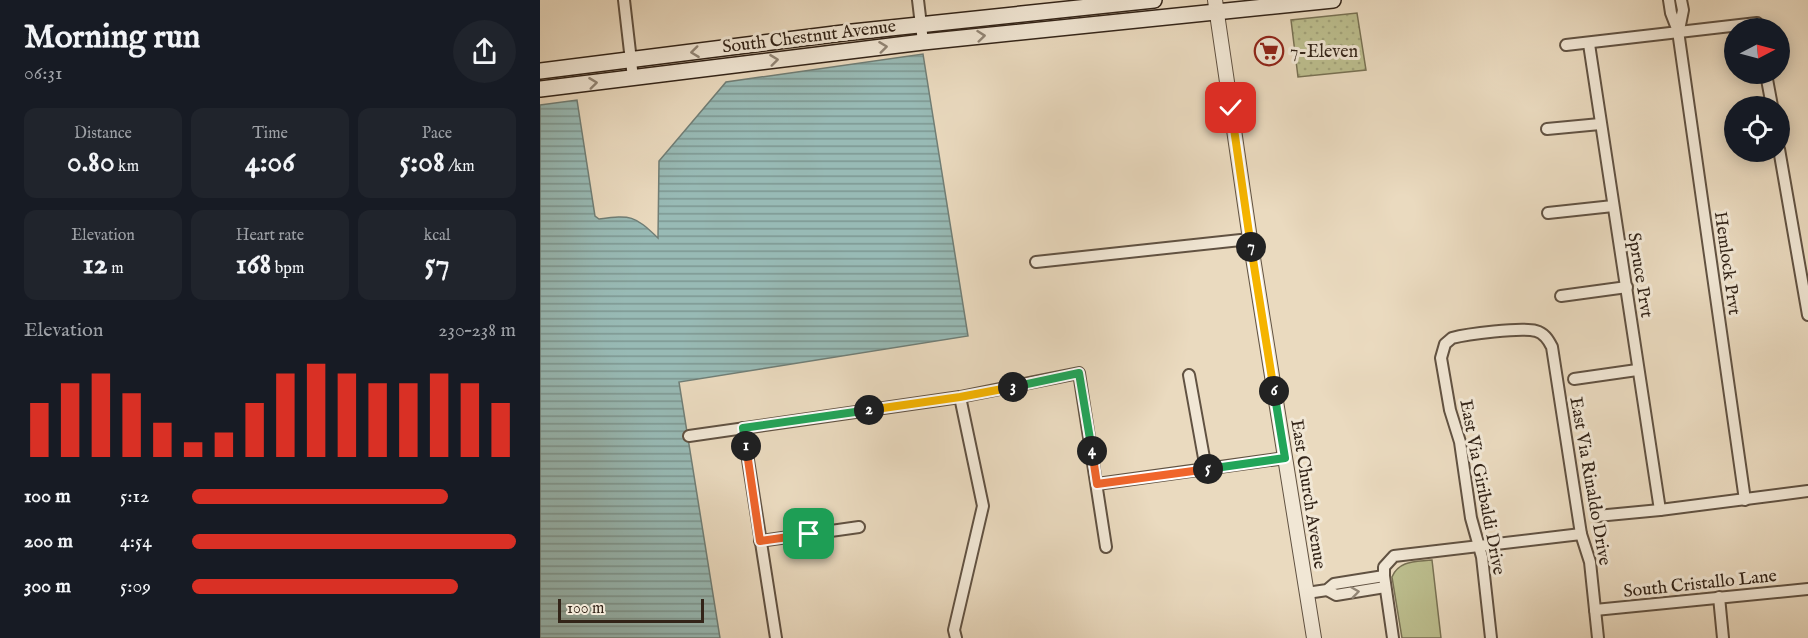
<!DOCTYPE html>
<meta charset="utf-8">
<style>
body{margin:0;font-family:"IM FELL English",serif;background:#20242c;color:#f1f3f6;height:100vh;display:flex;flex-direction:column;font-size:22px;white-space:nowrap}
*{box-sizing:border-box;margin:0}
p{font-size:20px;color:#9ea1a6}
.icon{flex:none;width:33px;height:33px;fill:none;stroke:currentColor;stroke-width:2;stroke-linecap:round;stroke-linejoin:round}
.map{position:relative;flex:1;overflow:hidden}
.details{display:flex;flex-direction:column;background:#171b24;width:540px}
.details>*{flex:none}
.needle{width:39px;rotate:84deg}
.buttons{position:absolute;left:1184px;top:18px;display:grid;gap:12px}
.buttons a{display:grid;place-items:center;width:66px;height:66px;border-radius:50%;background:#171b24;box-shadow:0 3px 15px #0003;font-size:30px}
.scale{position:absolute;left:18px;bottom:15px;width:146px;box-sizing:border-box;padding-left:6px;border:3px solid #332418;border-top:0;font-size:16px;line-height:21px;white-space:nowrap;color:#332418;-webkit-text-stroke:4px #f1e7d5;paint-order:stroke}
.pin{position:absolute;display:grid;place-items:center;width:51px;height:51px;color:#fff;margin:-26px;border-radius:12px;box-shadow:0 3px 9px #0006}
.km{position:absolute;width:30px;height:30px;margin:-15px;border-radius:50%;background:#222;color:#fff;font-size:16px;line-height:30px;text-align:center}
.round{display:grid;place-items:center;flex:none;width:63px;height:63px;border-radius:32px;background:#20242c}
.headline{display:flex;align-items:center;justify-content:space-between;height:102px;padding:0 24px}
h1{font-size:33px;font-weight:700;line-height:45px}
.figures{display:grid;grid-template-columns:repeat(3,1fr);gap:9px;height:102px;padding:6px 24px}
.figures div{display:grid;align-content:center;border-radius:12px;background:#20242c;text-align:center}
.figures b{font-size:30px;font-weight:700}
.figures small{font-size:16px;font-weight:400}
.figures p{font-size:16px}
.chart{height:168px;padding:12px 24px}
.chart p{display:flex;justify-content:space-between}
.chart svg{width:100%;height:108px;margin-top:6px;stroke:#d93025;stroke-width:6}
ul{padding:0 24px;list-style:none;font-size:20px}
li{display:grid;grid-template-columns:96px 72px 1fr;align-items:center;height:45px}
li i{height:15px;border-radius:8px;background:#d93025}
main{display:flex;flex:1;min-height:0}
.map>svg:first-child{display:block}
.grass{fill:url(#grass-dots);stroke:#787153;stroke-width:1.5}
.park{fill:#bcbe8e;stroke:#787153;stroke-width:1.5}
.water{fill:url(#water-rules);stroke:#707e76;stroke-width:1.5}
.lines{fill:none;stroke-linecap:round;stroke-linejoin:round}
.minor-casing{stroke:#615242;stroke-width:14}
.tertiary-casing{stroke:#615242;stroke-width:16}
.secondary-casing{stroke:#332418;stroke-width:18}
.minor{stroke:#f1e7d5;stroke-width:10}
.tertiary{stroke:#f1e7d5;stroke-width:14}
.secondary{stroke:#f1e7d5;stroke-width:15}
.oneway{stroke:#928676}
.split-1-casing{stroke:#fff;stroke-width:12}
.split-2-casing{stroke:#fff;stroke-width:12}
.split-3-casing{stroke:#fff;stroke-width:12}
.split-4-casing{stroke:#fff;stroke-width:12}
.split-5-casing{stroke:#fff;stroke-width:12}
.split-6-casing{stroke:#fff;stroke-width:12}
.split-7-casing{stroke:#fff;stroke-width:12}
.split-8-casing{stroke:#fff;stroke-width:12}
.split-1{stroke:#f0652b;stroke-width:8}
.split-2{stroke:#22a559;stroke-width:8}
.split-3{stroke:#f5b400;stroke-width:8}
.split-4{stroke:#22a559;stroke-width:8}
.split-5{stroke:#f0652b;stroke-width:8}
.split-6{stroke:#22a559;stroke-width:8}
.split-7{stroke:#f5b400;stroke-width:8}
.split-8{stroke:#f5b400;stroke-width:8}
.labels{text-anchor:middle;stroke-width:6;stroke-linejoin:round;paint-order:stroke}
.street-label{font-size:18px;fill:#332418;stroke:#f1e7d5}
.poi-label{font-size:18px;fill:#332418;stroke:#f1e7d5;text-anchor:start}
</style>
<main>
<section class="details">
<div class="headline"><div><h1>Morning run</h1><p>06:31</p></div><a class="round"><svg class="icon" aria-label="share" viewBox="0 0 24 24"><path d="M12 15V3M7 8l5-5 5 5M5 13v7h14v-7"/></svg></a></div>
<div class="figures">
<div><p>Distance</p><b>0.80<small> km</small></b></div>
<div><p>Time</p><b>4:06</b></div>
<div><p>Pace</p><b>5:08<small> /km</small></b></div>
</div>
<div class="figures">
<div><p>Elevation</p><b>12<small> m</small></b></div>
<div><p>Heart rate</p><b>168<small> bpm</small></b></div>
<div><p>kcal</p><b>57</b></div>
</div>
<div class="chart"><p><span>Elevation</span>230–238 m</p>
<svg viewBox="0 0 160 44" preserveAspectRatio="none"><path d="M5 44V22M15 44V14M25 44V10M35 44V18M45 44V30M55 44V38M65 44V34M75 44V22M85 44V10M95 44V6M105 44V10M115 44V14M125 44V14M135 44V10M145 44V14M155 44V22"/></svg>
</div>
<ul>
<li><b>100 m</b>5:12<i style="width:79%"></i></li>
<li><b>200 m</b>4:54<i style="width:100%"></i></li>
<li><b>300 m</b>5:09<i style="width:82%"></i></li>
</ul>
</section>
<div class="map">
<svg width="1268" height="638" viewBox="0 0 1268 638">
<defs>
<pattern id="grass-dots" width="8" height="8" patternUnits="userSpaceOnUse" patternTransform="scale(1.5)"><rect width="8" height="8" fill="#bcbe8e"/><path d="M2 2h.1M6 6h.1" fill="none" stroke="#a2a37a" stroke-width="1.8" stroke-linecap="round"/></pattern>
<pattern id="water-rules" width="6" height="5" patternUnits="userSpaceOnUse" patternTransform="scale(1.5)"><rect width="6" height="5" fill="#98bab5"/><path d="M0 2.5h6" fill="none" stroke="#7d9792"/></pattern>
</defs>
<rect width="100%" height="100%" fill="#eadabf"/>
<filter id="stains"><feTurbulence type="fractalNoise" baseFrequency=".00333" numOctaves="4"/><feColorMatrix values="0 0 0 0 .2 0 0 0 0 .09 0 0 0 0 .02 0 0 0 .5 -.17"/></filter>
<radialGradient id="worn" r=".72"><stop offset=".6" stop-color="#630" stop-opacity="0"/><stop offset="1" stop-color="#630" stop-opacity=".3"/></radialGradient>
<!-- grass -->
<polygon class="grass" points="817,13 826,70 758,77 751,20"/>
<!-- park -->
<path class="park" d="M 892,560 L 901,638 L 862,638 L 852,577 C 859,560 876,562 892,560 Z"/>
<!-- water -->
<path class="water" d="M 383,54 L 428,336 L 139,382 L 180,638 L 0,638 L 0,105 L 37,100 L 55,216 L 59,219 C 91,215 94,215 118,238 L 119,161 L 186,82 Z"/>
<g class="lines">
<!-- minor casing -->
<g class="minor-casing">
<g id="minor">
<polyline points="84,0 93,78"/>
<polyline points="378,0 383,42"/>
<polyline points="1129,0 1131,13 1138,31 1205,500"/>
<polyline points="1139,30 1143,10 1141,0"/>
<polyline points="1049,44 1120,510"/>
<polyline points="1026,45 1217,23 1218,28"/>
<polyline points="1226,74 1232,106"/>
<polyline points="1007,129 1060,124"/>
<polyline points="1239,149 1268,315"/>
<polyline points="1008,213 1073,206"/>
<polyline points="496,262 710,239"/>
<polyline points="1021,296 1087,287"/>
<polyline points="649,375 666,469"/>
<polyline points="1034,379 1097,370"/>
<polyline points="203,428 236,638"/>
<polyline points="149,436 420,397 539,373 566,547"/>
<polyline points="557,484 745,458"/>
<polyline points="1057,516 1120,510 1268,491"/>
<polyline points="220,541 319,527"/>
<polyline points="787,590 796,595 845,587"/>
<polyline points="767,593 787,590 794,584 844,576"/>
<polyline points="1179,597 1183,638"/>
<polyline points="1055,610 1268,589"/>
<polyline points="416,638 414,630 443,506 420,397"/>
<polyline points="853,638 844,576 844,567 854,556 1041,534"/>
<path d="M 951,638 L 942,557 L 931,518 L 920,442 L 910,410 L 901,358 L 905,344 L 912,338 C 927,334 981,327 996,331 C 1004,333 1008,339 1012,347 L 1041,534 L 1050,562 L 1058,638"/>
</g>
</g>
<!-- tertiary casing -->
<g class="tertiary-casing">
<polyline id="tertiary" points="675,0 710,239 774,638"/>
</g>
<!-- secondary casing -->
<g class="secondary-casing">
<g id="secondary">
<polyline points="0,71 303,33 614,0"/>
<polyline points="0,89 383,42 793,0"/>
</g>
</g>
<!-- minor -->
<use href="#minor" class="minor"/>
<!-- tertiary -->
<use href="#tertiary" class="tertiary"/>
<!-- secondary -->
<use href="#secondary" class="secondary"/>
</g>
<!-- one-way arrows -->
<defs><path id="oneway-chevron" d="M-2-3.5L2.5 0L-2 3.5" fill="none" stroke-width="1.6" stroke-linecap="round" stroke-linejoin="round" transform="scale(1.5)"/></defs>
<g class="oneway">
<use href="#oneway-chevron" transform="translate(441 36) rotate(-6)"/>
<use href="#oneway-chevron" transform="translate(343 47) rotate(-7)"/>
<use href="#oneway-chevron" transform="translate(155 52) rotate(173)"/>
<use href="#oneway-chevron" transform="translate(234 60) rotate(-7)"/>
<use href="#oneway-chevron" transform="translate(53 83) rotate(-7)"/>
<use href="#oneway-chevron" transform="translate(815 592) rotate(-8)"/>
</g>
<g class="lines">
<!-- split-1 casing -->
<g class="split-1-casing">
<polyline id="split-1" points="206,446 220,541 269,534"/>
</g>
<!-- split-2 casing -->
<g class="split-2-casing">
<polyline id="split-2" points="206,446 203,428 329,410"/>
</g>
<!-- split-3 casing -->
<g class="split-3-casing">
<polyline id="split-3" points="329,410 420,397 473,387"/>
</g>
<!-- split-4 casing -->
<g class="split-4-casing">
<polyline id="split-4" points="473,387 539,373 552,451"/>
</g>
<!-- split-5 casing -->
<g class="split-5-casing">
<polyline id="split-5" points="552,451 557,484 668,469"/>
</g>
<!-- split-6 casing -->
<g class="split-6-casing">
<polyline id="split-6" points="668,469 745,458 734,391"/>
</g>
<!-- split-7 casing -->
<g class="split-7-casing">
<polyline id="split-7" points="711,247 734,391"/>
</g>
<!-- split-8 casing -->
<g class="split-8-casing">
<polyline id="split-8" points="691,108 711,247"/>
</g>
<!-- split-1 -->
<use href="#split-1" class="split-1"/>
<!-- split-2 -->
<use href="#split-2" class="split-2"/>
<!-- split-3 -->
<use href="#split-3" class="split-3"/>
<!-- split-4 -->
<use href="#split-4" class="split-4"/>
<!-- split-5 -->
<use href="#split-5" class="split-5"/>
<!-- split-6 -->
<use href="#split-6" class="split-6"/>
<!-- split-7 -->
<use href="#split-7" class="split-7"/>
<!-- split-8 -->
<use href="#split-8" class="split-8"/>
</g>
<!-- icons -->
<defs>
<g id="supermarket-ring" transform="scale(1.5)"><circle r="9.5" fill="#f1e7d5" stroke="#8f2418" stroke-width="1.5"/><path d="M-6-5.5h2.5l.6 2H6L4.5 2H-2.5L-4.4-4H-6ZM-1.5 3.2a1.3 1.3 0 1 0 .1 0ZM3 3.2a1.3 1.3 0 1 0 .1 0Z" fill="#8f2418"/></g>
</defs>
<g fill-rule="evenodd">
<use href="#supermarket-ring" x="729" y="51"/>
</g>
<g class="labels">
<!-- street labels -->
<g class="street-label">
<text transform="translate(269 36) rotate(-7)" y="6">South Chestnut Avenue</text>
<text transform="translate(1188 263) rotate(82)" y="6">Hemlock Prvt</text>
<text transform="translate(1101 275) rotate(81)" y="6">Spruce Prvt</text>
<text transform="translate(1051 481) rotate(80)" y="6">East Via Rinaldo Drive</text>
<text transform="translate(943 487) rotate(79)" y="6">East Via Giribaldi Drive</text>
<text transform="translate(769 494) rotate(81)" y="6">East Church Avenue</text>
<text transform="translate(1160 583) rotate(-6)" y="6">South Cristallo Lane</text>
</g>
<!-- poi labels -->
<g class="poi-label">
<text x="750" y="57">7-Eleven</text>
</g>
</g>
<rect width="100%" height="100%" filter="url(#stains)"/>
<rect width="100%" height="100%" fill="url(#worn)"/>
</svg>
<div class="buttons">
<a><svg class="needle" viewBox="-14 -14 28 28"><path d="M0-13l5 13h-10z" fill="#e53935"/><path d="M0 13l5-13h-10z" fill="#9ea1a6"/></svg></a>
<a><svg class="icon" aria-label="locate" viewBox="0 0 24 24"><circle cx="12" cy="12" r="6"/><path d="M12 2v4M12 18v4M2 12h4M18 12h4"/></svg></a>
</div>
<div class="scale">100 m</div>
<div class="pin" style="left:269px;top:534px;background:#1e9e55"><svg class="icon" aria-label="arrive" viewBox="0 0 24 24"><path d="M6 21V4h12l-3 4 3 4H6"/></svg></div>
<div class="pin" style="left:691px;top:108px;background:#d93025"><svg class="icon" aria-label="check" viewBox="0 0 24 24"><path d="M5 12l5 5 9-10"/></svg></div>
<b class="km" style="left:206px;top:446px">1</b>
<b class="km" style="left:329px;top:410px">2</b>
<b class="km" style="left:473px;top:387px">3</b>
<b class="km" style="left:552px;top:451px">4</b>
<b class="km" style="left:668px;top:469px">5</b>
<b class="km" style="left:734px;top:391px">6</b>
<b class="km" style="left:711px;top:247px">7</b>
</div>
</main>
